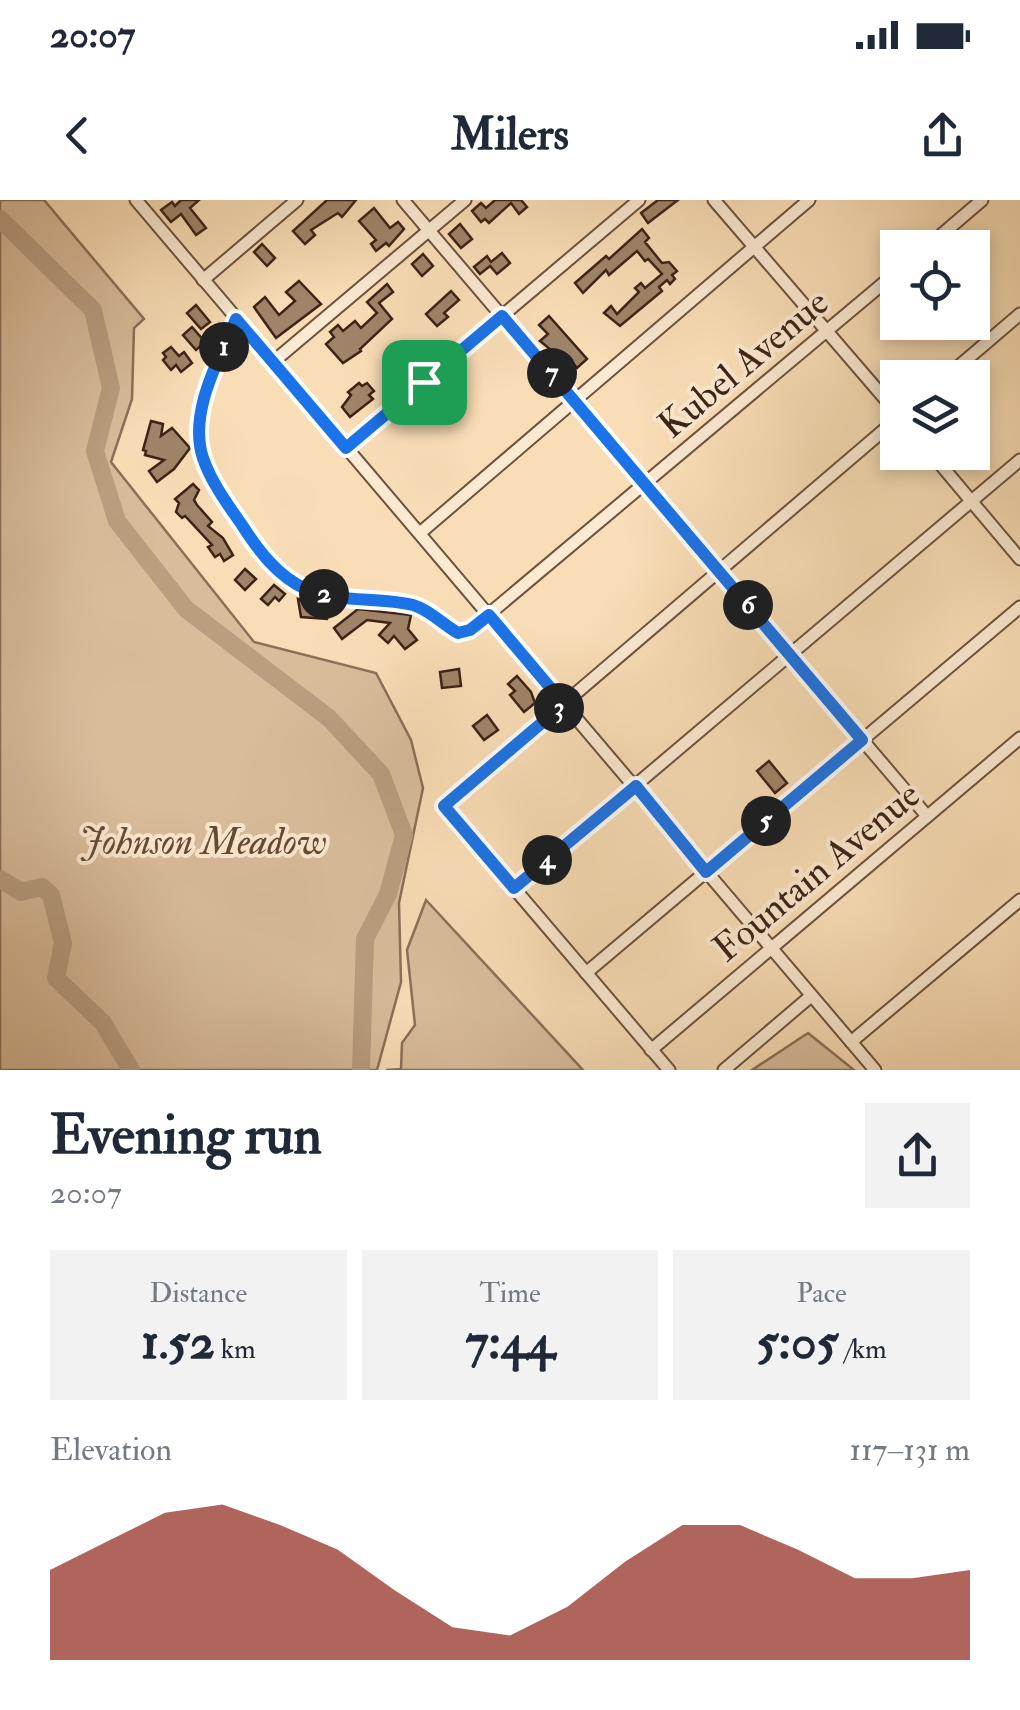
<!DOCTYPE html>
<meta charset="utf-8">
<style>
body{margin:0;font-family:"IM FELL Double Pica",serif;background:#f2f2f3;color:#1f2937;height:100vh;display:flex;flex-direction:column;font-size:38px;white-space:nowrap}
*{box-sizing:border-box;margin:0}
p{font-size:32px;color:#747a83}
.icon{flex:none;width:55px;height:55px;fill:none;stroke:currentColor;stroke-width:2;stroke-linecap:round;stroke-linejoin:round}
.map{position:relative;height:870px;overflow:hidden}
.panel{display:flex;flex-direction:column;background:#fff;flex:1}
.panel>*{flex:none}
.tools{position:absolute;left:880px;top:30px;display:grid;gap:20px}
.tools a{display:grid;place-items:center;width:110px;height:110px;border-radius:0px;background:#fff;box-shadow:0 5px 15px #0003;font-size:50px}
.pin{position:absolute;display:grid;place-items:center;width:85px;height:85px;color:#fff;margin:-42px;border-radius:20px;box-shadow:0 5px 15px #0006}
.km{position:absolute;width:50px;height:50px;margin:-25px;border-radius:50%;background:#222;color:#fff;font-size:28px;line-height:50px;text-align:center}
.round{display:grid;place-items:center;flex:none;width:105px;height:105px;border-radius:0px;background:#f2f2f3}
.summary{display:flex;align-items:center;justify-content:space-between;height:170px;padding:0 50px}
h1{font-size:55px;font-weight:700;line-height:75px}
.stats{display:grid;grid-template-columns:repeat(3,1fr);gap:15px;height:170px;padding:10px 50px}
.stats div{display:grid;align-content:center;border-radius:0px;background:#f2f2f3;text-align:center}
.stats b{font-size:50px;font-weight:700}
.stats small{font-size:28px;font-weight:400}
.stats p{font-size:28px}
.chart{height:280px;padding:20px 50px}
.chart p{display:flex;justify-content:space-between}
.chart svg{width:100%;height:180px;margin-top:10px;fill:#8f2418;opacity:.7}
.status{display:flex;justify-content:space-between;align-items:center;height:70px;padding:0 50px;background:#fff;direction:ltr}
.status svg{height:28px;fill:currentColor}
header{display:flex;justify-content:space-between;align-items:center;height:130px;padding:0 50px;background:#fff;font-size:45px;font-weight:700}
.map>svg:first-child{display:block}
.green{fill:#d9bd9b;stroke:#8b7058;stroke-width:2.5}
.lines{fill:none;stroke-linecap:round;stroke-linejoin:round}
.river{stroke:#b99e80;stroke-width:18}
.building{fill:#9f8469;stroke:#3d2316;stroke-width:2.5}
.minor-casing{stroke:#6c523e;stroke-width:15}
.minor{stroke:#fbe9d0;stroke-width:11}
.route-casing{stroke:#fff;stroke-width:20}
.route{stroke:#1a73e8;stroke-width:12}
.labels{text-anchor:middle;stroke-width:8;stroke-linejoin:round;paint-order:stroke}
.street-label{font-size:38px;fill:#3d2316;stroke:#fbe9d0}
.park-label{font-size:38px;font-style:italic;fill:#644a37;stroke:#fbe9d0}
</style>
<div class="status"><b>20:07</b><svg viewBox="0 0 49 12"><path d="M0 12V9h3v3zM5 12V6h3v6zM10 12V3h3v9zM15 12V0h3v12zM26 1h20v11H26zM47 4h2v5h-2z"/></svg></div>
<header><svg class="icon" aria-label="back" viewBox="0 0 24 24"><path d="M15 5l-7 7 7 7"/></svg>Milers<svg class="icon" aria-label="share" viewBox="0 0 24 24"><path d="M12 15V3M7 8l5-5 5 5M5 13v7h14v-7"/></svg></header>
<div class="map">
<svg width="1020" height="870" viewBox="0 0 1020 870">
<rect width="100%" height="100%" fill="#f9ddb6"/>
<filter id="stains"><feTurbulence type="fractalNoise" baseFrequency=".002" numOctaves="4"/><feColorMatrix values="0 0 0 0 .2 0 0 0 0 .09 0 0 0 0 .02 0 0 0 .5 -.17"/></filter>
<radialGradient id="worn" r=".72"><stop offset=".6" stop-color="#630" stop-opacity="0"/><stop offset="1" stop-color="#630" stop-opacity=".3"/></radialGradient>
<!-- green -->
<g class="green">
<polygon points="0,0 44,0 144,119 134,128 132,199 111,262 254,442 376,473 411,540 423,588 399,703 401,782 377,870 0,870"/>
<polygon points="426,700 583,870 386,870 401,869 402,843 415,825 407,750"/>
<polygon points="808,833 854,870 752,870"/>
</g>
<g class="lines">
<!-- river -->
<g class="river">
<polyline points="0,19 93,110 111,188 95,251 117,321 186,409 329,518 381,574 404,635 388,694 365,739 361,870"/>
<polyline points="0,679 21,692 42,687 51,695 63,743 56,778 103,823 131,870"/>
</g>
</g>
<!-- building -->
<g class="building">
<polygon points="181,0 199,0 190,8 206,28 196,35 181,14 171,22 161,10 172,2 175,6"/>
<polygon points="327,0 356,0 342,17 338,13 311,30 315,35 305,44 293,31"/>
<polygon points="495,0 521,0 527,7 519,14 511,3 489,23 485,19 481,22 472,11 481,3 486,8"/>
<polygon points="658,0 678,0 648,23 641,13"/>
<polygon points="374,8 390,28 398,22 404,29 389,46 386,43 376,51 371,44 376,40 359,21"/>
<polygon points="460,24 472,39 461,48 449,34"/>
<polygon points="642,29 649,38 645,42 662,63 669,62 677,71 672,75 675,79 670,84 667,80 659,87 662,91 620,126 604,113 611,106 617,114 639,92 635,88 641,83 645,88 662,74 648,59 645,61 637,51 609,75 606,70 583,93 575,83 606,56 609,59"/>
<polygon points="262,44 275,58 267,66 254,52"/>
<polygon points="502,53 510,63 497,74 490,66 480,74 474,67 487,56 491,62"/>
<polygon points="423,54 433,66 422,76 412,64"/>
<polygon points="299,81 321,104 276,138 254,107 265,97 279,115 295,101 286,92"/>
<polygon points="387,84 393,92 379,103 392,119 360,149 361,151 343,163 326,144 334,137 330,132 338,125 343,131 355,121 361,128 377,113 367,102"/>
<polygon points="451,91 459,100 444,113 448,117 437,126 426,114"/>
<polygon points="196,105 210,122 201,129 187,113"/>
<polygon points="549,116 587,159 577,168 565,154 561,158 540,141 548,134 539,125"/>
<polygon points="192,127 205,142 196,150 183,135"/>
<polygon points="171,147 179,156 184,152 192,163 181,172 176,165 171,170 163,160 166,157 163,153"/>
<polygon points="359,183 362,186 367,183 374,191 369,195 373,199 350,217 342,207 351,195 348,192"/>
<polygon points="151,221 163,224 161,236 172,228 190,248 174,269 157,282 149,271 164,260 145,255 146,251 143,250"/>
<polygon points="193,284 199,290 194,300 197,305 212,322 208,326 223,338 233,355 224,361 220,354 215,357 208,347 212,345 185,316 182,318 176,312 179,303 175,299"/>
<polygon points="245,369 256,379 245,390 235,380"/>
<polygon points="274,385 285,394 279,401 275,397 268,405 261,399"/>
<polygon points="298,399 328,411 327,419 301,417"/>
<polygon points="358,409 411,415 408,429 417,440 405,449 394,436 388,443 379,435 390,423 367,420 342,439 334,428"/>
<polygon points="459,469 461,486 442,488 440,472"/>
<polygon points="517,476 531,492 535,503 524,512 510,495 515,491 508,484"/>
<polygon points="487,515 498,530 484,540 473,526"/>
<polygon points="769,561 787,583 775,593 757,571"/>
</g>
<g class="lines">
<!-- minor casing -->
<g class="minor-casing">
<g id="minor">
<polyline points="136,0 875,870"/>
<polyline points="403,0 927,616"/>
<polyline points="714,0 898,214"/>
<polyline points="926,48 982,0"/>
<polyline points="203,80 297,0"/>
<path d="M 236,119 C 219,159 187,213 203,258 C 211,282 228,305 242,325 C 258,350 278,377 306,390 C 340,404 378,396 413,405 C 430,410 442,424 458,433 L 470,430 L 898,71"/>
<polyline points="273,162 465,0"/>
<polyline points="945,178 1020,114"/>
<polyline points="346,248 639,0"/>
<polyline points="930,252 1020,359"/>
<polyline points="420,333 809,0"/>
<polyline points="514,688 1020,260"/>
<polyline points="586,773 1020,407"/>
<polyline points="851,842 1020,700"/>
<polyline points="651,850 1020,538"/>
<polyline points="669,870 444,606 898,218"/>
<polyline points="724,870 811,796"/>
</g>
</g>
<!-- minor -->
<use href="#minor" class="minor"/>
</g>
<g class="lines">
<!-- route casing -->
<g class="route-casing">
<path id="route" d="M 502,116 L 862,540 L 706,672 L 636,586 L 514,688 L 444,606 L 564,504 L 489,415 L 470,430 L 458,433 C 442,424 430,410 413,405 C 378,396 340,404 306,389 C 278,377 258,350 242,325 C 228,305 211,282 203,258 C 188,213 219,159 236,119 L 346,248 Z"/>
</g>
<!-- route -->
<use href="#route" class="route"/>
</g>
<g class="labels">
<!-- street labels -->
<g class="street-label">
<text transform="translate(743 163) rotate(-40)" y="13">Kubel Avenue</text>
<text transform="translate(816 671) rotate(-40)" y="13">Fountain Avenue</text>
</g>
<!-- park labels -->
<g class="park-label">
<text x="203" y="654">Johnson Meadow</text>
</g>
</g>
<rect width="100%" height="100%" filter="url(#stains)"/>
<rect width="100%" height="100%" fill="url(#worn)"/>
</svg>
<div class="tools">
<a><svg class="icon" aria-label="locate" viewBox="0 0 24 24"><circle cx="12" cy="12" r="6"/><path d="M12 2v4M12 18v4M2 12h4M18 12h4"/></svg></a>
<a><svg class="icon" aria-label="layers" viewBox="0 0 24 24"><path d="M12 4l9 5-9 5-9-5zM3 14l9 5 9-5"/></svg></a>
</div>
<div class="pin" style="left:424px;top:182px;background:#1e9e55"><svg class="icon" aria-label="arrive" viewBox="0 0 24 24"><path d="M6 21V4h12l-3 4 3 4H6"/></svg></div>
<b class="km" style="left:224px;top:147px">1</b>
<b class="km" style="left:324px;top:394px">2</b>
<b class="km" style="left:559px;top:508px">3</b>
<b class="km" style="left:547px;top:660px">4</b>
<b class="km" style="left:766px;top:621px">5</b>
<b class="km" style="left:748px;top:405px">6</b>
<b class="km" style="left:552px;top:173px">7</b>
</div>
<section class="panel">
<div class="summary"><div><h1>Evening run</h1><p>20:07</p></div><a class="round"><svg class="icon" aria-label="share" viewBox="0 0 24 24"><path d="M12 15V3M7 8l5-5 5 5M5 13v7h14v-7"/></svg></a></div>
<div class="stats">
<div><p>Distance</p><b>1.52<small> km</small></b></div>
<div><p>Time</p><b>7:44</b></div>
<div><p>Pace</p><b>5:05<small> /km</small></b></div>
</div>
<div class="chart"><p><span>Elevation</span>117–131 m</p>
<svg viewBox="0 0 160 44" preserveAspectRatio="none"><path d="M0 44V22L10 15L20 8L30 6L40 11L50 17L60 27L70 36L80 38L90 31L100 20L110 11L120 11L130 17L140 24L150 24L160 22V44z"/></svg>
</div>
</section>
